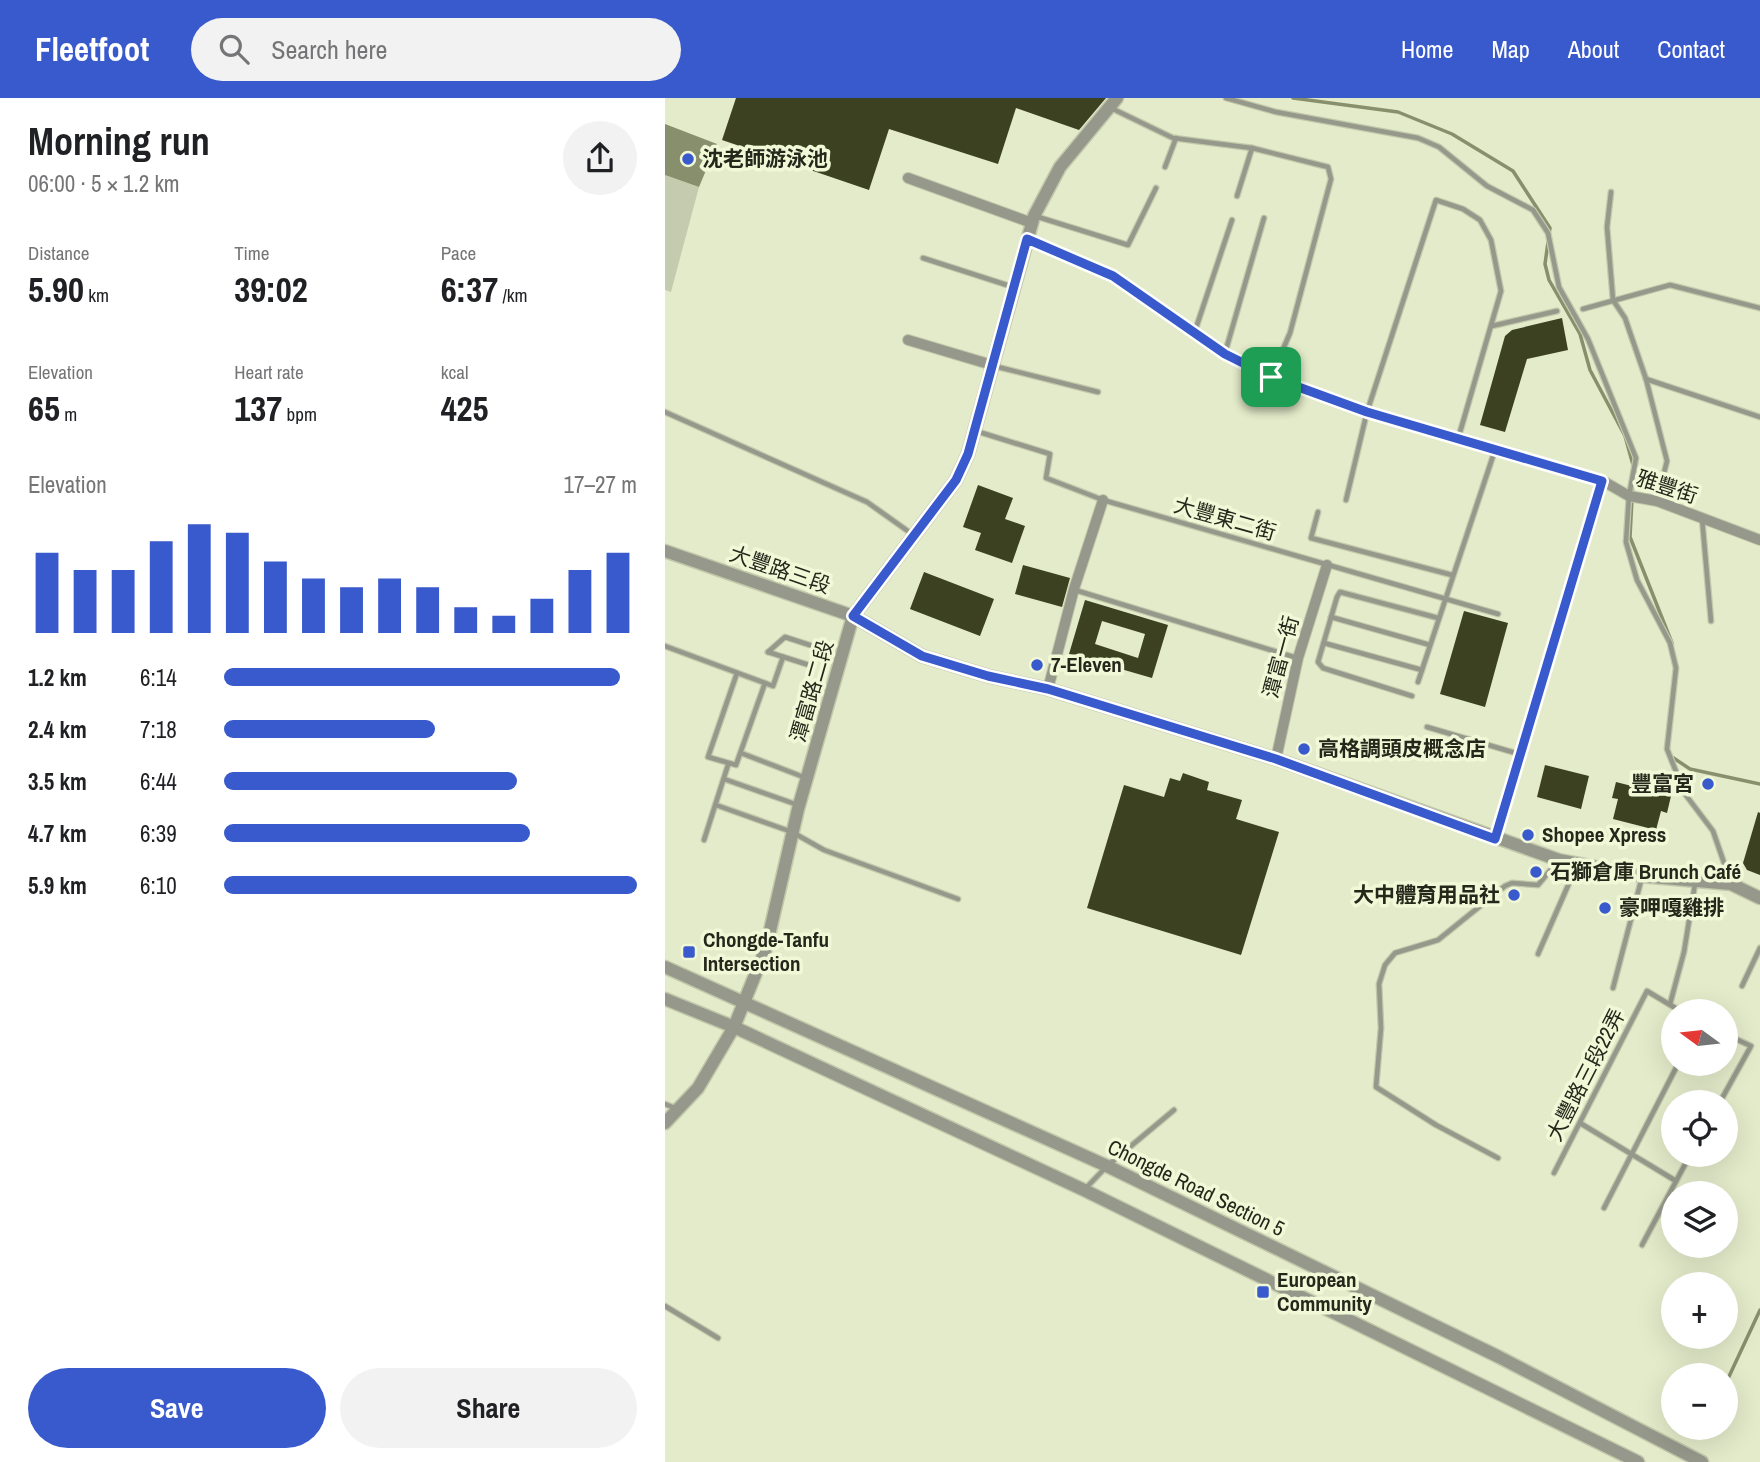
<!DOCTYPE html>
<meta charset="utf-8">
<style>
body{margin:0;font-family:"Archivo Narrow","Noto Sans TC",sans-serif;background:#f2f2f2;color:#202124;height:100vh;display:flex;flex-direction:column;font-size:26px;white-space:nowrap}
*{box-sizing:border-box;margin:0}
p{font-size:23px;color:#757577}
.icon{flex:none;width:38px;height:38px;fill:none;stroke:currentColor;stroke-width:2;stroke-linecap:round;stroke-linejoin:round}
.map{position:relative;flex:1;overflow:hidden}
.drawer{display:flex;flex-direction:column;background:#fff;width:665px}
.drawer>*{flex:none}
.needle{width:46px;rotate:285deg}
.buttons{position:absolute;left:996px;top:901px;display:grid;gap:14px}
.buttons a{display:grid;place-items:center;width:77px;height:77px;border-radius:50%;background:#fff;box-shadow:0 7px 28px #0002;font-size:35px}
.pin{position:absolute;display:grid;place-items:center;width:60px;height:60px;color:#fff;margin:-30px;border-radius:14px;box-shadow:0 4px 10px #0006}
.round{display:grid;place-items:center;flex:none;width:74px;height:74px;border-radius:37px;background:#f2f2f2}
.head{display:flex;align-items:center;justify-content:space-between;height:119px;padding:0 28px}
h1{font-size:38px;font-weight:700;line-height:52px}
.metrics{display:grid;grid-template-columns:repeat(3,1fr);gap:10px;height:119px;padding:7px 28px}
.metrics div{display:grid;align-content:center}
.metrics b{font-size:35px;font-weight:700}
.metrics small{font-size:19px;font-weight:400}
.metrics p{font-size:19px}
.chart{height:196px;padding:14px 28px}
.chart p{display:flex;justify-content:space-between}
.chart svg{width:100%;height:126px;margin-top:7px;stroke:#395acc;stroke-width:6}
.cta{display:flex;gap:14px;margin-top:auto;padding:14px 28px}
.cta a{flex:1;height:80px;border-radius:42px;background:#395acc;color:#fff;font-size:28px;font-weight:700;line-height:80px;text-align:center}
.cta a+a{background:#f2f2f2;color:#202124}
ul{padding:0 28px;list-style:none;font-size:23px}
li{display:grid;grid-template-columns:112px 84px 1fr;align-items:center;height:52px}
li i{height:18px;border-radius:9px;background:#395acc}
header{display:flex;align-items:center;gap:42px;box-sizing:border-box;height:98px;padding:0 35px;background:#395acc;color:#fff}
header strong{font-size:33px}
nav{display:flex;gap:38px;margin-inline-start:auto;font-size:24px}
.search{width:490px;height:63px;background:#f2f2f2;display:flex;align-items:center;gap:18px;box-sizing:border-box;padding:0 24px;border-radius:38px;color:#757577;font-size:26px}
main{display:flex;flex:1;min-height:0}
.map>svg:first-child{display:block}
.green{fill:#c5cbae}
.water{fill:#888f6c}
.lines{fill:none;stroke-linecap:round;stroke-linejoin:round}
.stream{stroke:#888f6c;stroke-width:3.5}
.building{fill:#3b4121;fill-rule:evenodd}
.service-casing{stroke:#c2c8aa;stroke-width:7}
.minor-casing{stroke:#c2c8aa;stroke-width:12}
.tertiary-casing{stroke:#c2c8aa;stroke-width:15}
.service{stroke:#95988a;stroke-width:4.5}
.minor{stroke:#95988a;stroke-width:10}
.tertiary{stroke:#95988a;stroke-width:12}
.route-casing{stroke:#fff;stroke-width:14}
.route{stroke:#395acc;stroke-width:9}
.poi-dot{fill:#395acc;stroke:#f1f8d7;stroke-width:2.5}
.labels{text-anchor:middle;stroke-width:7;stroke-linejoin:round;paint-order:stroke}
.poi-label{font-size:21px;font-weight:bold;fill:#25271b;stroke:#f1f8d7;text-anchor:start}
.street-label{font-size:21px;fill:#25271b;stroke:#f1f8d7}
</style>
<header>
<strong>Fleetfoot</strong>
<div class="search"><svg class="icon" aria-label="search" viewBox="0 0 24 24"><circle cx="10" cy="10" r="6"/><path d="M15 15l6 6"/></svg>Search here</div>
<nav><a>Home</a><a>Map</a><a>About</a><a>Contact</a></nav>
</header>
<main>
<section class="drawer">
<div class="head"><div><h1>Morning run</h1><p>06:00 · 5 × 1.2 km</p></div><a class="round"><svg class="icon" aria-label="share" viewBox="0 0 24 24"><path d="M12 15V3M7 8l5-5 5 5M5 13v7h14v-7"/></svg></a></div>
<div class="metrics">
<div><p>Distance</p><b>5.90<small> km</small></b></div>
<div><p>Time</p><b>39:02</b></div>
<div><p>Pace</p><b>6:37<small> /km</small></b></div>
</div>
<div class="metrics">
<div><p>Elevation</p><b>65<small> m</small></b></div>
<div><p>Heart rate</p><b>137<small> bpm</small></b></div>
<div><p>kcal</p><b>425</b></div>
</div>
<div class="chart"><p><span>Elevation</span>17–27 m</p>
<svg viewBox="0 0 160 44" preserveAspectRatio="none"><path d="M5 44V16M15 44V22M25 44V22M35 44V12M45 44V6M55 44V9M65 44V19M75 44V25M85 44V28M95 44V25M105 44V28M115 44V35M125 44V38M135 44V32M145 44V22M155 44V16"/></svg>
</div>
<ul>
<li><b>1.2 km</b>6:14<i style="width:96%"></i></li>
<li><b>2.4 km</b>7:18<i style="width:51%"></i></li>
<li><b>3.5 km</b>6:44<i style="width:71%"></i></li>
<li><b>4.7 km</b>6:39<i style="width:74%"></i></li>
<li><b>5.9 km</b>6:10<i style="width:100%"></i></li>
</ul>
<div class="cta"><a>Save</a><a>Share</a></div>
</section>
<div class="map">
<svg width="1095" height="1364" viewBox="0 0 1095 1364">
<rect width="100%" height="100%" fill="#e4ebca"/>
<!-- green -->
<polygon class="green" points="0,77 34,89 6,194 0,192"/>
<!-- water -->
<polygon class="water" points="0,26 52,46 34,89 0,77"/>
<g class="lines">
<!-- stream -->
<g class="stream">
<polyline points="628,0 733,14 787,36 848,73 885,130 884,136"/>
<polyline points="883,144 880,166 884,182 915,236 925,272 960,338 968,367"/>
<polyline points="968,382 965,439 1007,545"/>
<polyline points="1007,659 1025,671 1095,686"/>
<polyline points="1060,1287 1095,1212"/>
<polyline points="1039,1332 1040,1330"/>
</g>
</g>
<!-- building -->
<g class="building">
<polygon points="71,0 441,0 414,32 351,10 333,66 224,31 204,92 57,42"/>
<polygon points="897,220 903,252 862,261 840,334 815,327 840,238 847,232"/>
<polygon points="313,387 348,400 340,421 360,428 347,465 310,452 316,435 298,429"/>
<polygon points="358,467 405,480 397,509 350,496"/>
<polygon points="259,474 329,501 315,538 245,511"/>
<path d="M 420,502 L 503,527 L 487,580 L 404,556 ZM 437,523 L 480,536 L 473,560 L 430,546 Z"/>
<polygon points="799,513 843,525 820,609 775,596"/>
<polygon points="880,667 924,678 916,711 872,699"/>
<polygon points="518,675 544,684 542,692 577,702 571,721 614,734 576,857 422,810 459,687 499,699 505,680 515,683"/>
<polygon points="951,684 1006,698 1002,715 996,713 991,732 948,721 953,701 947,700"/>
<polygon points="1093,714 1095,715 1095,777 1082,772 1078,765"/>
</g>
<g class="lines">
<!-- service casing -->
<g class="service-casing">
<g id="service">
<polyline points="561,0 611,14 753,40 774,49 822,88 868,112 883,135 894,189 923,241 971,360 964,398 961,444 972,482 1005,545 1011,570 1002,651 1020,696 1048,733 1066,785"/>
<polyline points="446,10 508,40 587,50 663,69 666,81 625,235 606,279"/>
<polyline points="500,69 511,40"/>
<polyline points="946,94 942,129 948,202 960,220 981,281 1002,363 992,402"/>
<polyline points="572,98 587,50"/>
<polyline points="370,118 463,147 491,90"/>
<polyline points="258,160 348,189"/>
<polyline points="918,211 1005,187 1095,210"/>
<polyline points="827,228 892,213"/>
<polyline points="530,233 567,122"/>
<polyline points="560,255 599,120"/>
<polyline points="329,268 433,294"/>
<polyline points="981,281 1095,319"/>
<polyline points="0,314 202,404 247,436"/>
<polyline points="311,333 385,356 381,380 438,402 833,516"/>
<polyline points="681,402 702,314 771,102 798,111 815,122 826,142 836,193 793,341"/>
<polyline points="653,414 646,440 787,477"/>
<polyline points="1037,420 1046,523"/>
<polyline points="410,492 632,560"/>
<polyline points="666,519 765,547"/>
<polyline points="659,545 757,572"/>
<polyline points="0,548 108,588 118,559"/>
<polyline points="103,554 120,539 160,552"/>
<polyline points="103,554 147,568"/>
<polyline points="72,575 43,659 71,667 100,585"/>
<polyline points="753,584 830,352"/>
<polyline points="747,598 658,570 653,564 672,499 675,494 773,520"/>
<polyline points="762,629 854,656"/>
<polyline points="76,655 141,680"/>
<polyline points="59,681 133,707"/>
<polyline points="51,707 127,734 159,752 293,801"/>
<polyline points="39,742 63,667"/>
<polyline points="873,856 912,767"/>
<polyline points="1077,888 1095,850"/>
<polyline points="948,890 977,779"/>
<polyline points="1005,906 1019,854 1030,786"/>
<polyline points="1055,1004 1086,948 1060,936"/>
<polyline points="0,1006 10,1010"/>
<polyline points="915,1025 1011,1083"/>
<polyline points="833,1060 771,1027 711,989 716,930 714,886 720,867 730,855 773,842 840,788 847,785 873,787 893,763"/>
<polyline points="889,1075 982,893 1017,914"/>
<polyline points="421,1090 442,1068 509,1012"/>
<polyline points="939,1110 1013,966"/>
<polyline points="977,1147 1025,1057"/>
<polyline points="0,1208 53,1240"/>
</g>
</g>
<!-- minor casing -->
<g class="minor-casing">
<g id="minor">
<polyline points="243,80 367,125"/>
<polyline points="362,141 448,178 560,255 606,279 702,314 938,383 964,398 992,403 1095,442"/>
<polyline points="243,242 327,267"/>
<polyline points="383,591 409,491 438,402"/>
<polyline points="611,661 633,560 662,467"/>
<polyline points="830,741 938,383"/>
</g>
</g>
<!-- tertiary casing -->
<g class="tertiary-casing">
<g id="tertiary">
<polyline points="0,453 188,518 257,558 323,578 383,591 611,661 894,762 977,778 1066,786 1095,800"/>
<polyline points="0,869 442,1068 834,1259 1037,1364"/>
<polyline points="0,901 69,929 419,1092 973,1364"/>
<polyline points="0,1025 33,990 69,929 101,850 133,711 188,518 291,382 303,356 369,118 395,69 452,0"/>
</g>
</g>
<!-- service -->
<use href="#service" class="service"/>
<!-- minor -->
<use href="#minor" class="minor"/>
<!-- tertiary -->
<use href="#tertiary" class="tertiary"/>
</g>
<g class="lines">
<!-- route casing -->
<g class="route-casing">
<polygon id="route" points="362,141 448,178 560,256 606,279 702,314 937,383 830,741 611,661 383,591 323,578 257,558 188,518 291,382 303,356"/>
</g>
<!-- route -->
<use href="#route" class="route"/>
</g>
<!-- markers -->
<g class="poi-dot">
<circle cx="23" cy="61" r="7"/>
<circle cx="372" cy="567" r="7"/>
<circle cx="639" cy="651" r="7"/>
<circle cx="1043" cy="686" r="7"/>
<circle cx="863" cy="737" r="7"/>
<circle cx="871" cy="774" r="7"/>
<circle cx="849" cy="797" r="7"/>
<circle cx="940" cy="810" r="7"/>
<rect x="17" y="847" width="14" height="14" rx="3.5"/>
<rect x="591" y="1187" width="14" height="14" rx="3.5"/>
</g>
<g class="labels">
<!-- poi labels -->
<g class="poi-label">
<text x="37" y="68">沈老師游泳池</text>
<text x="386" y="574">7-Eleven</text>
<text x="653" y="658">高格調頭皮概念店</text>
<text x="1029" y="693" text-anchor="end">豐富宮</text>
<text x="877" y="744">Shopee Xpress</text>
<text x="885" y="781">石獅倉庫 Brunch Café</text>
<text x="835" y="804" text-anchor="end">大中體育用品社</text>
<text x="954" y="817">豪呷嘎雞排</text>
<text x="38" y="849">Chongde-Tanfu<tspan x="38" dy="24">Intersection</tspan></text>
<text x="612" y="1189">European<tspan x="612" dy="24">Community</tspan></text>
</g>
<!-- street labels -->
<g class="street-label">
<text transform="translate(1002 389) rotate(18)" y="7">雅豐街</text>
<text transform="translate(560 421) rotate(16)" y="7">大豐東二街</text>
<text transform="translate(115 472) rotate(19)" y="7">大豐路三段</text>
<text transform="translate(616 559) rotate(-75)" y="7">潭富一街</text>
<text transform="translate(147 593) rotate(-74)" y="7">潭富路二段</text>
<text transform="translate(921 977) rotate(-63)" y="7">大豐路三段22弄</text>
<text transform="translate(531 1090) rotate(26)" y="7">Chongde Road Section 5</text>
</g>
</g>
</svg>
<div class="buttons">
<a><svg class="needle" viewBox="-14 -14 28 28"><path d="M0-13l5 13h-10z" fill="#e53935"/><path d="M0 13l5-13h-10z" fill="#757577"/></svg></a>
<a><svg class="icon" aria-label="locate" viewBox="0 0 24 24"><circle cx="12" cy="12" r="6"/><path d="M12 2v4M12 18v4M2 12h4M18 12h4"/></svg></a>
<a><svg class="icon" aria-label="layers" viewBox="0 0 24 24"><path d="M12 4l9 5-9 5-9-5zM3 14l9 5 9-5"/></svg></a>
<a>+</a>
<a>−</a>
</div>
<div class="pin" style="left:606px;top:279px;background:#1e9e55"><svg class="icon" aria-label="arrive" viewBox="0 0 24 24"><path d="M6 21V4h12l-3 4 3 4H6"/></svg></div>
</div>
</main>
